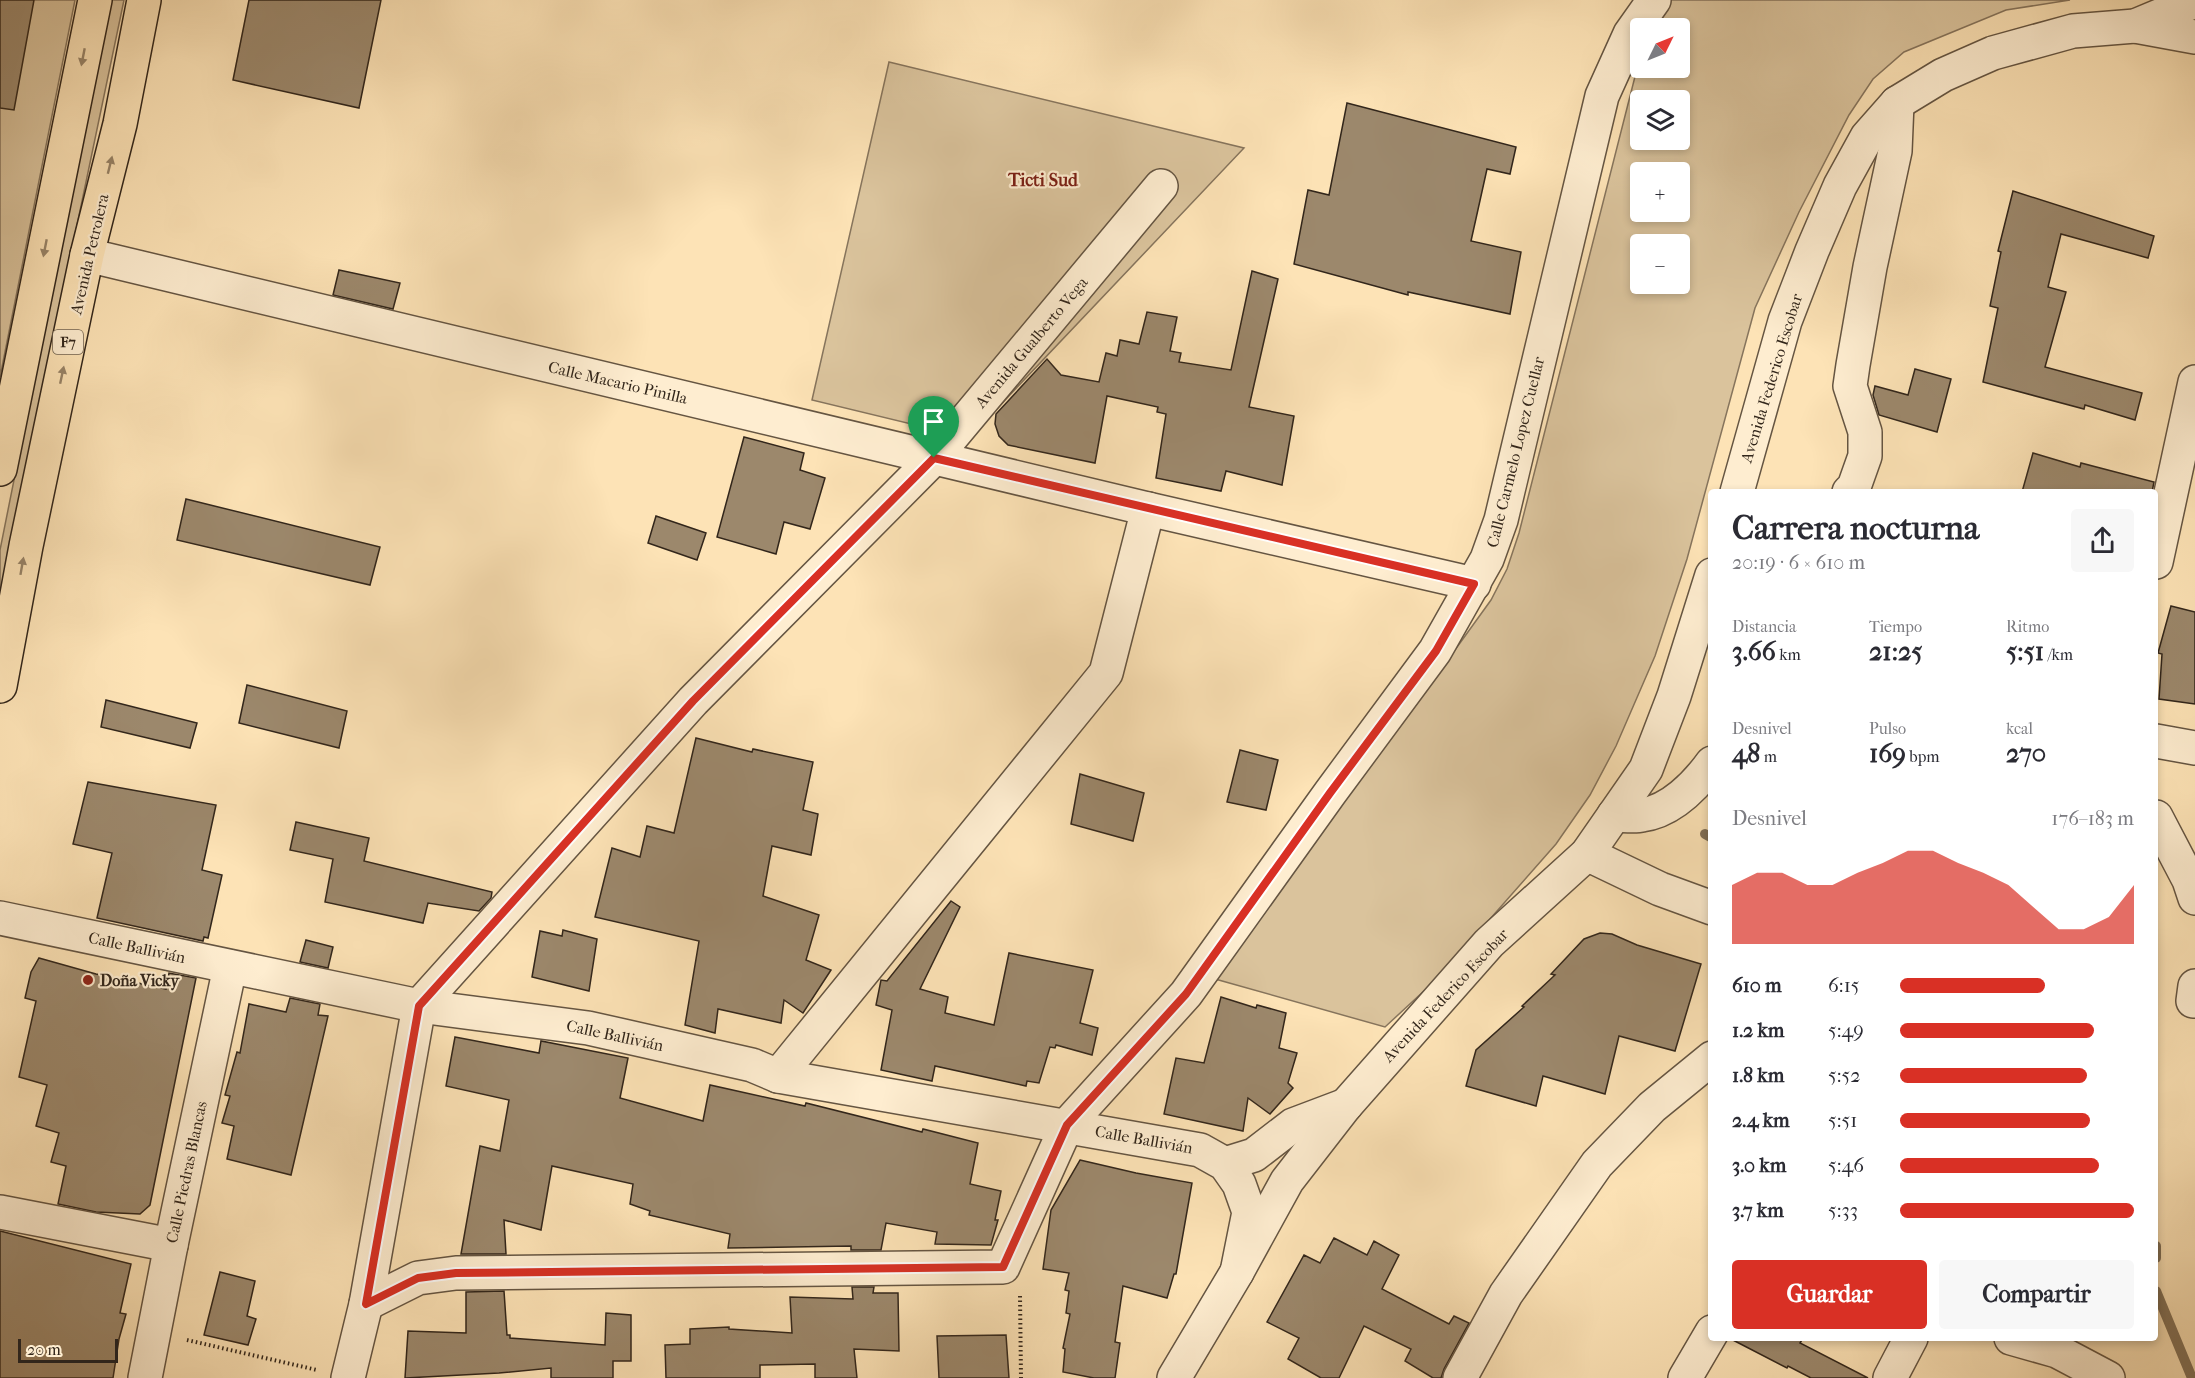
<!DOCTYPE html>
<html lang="es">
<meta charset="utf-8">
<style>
body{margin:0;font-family:"IM FELL French Canon",serif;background:#f7f7f7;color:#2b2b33;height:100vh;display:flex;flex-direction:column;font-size:22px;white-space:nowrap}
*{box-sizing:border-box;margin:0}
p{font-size:20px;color:#7c7c81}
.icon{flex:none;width:33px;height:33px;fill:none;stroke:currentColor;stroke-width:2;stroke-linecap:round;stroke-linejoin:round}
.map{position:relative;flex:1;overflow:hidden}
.details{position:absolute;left:1708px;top:489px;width:450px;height:852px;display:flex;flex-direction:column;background:#fff;border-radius:6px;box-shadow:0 3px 9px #0003}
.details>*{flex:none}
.needle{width:39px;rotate:47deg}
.buttons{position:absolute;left:1630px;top:18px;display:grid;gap:12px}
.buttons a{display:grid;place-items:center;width:60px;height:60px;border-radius:6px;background:#fff;box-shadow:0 3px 9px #0003;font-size:30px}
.scale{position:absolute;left:18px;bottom:15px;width:100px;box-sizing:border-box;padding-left:6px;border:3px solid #32261b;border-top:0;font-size:16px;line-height:21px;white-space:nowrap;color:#32261b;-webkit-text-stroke:4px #feedd0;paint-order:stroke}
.pin{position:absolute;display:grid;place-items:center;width:51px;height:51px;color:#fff;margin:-62px -26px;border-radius:50% 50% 50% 0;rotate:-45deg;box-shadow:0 0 6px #0007}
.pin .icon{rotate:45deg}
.round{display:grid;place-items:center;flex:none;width:63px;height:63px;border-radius:6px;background:#f7f7f7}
.overview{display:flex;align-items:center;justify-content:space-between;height:102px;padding:0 24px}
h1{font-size:33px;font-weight:700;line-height:45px}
.metrics{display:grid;grid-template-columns:repeat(3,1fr);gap:9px;height:102px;padding:6px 24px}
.metrics div{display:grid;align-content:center}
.metrics b{font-size:26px;font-weight:700}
.metrics small{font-size:16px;font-weight:400}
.metrics p{font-size:16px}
.chart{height:168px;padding:12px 24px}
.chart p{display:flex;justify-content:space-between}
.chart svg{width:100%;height:108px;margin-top:6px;fill:#d93025;opacity:.7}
.button{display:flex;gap:12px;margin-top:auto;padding:12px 24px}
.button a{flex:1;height:69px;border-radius:6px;background:#d93025;color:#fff;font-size:24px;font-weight:700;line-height:69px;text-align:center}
.button a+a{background:#f7f7f7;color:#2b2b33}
ul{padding:0 24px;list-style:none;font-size:20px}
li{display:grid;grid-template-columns:96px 72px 1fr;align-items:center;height:45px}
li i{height:15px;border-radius:8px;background:#d93025}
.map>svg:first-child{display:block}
.green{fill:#dac39c;stroke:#86745c;stroke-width:1.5;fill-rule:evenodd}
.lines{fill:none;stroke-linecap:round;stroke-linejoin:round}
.stream{stroke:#827158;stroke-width:10}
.building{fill:#9c886c;stroke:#32261b;stroke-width:1.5}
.minor-casing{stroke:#655542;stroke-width:36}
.highway-casing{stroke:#32261b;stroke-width:36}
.path{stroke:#32261b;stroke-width:4;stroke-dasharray:1.5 3;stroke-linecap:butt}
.minor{stroke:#feedd0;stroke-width:33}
.highway{stroke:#fde3b6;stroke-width:33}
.oneway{fill:#988468}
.route-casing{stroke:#fff;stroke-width:12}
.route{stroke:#d93025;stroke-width:8}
.poi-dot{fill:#8f2418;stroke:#feedd0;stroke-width:2}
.labels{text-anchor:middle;stroke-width:4.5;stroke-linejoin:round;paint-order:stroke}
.shield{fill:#feedd0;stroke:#6f6251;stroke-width:1.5}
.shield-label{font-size:15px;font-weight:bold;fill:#32261b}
.street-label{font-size:16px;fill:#32261b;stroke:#feedd0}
.poi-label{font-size:16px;font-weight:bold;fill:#32261b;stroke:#feedd0;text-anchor:start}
.neighbourhood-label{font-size:18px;font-weight:bold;fill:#7a1f14;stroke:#feedd0}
</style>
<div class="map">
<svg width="2195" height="1378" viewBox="0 0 2195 1378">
<rect width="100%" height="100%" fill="#fde3b6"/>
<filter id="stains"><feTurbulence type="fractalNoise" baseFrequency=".00333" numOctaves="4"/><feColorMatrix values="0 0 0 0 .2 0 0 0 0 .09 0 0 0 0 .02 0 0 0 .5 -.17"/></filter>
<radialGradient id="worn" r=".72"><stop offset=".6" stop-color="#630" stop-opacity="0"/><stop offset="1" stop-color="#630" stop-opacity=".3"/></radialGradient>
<!-- green -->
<g class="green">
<polygon points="0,0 75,0 0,377"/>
<polygon points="110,0 124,0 39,407 0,607 0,550"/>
<path d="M 1655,0 L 2070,0 L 2006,10 L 1904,52 L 1873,79 L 1849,115 L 1799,212 L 1755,308 L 1687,559 L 1655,656 L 1616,746 L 1590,795 L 1556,844 L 1438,978 L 1385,1027 L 1208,977 L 1460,643 L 1491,600 L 1507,569 L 1519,533 L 1641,53 L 1641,68 L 1680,68 L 1680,28 L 1647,28 ZM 1641,100 L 1680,100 L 1680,140 L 1641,140 ZM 1641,172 L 1680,172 L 1680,212 L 1641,212 ZM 1641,244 L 1680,244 L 1680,284 L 1641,284 Z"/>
<polygon points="889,62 1244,148 969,438 812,400"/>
</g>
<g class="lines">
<!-- stream -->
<g class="stream">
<polyline points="1705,834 1712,838"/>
<polyline points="2156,1246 2156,1258"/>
<polyline points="2156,1291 2192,1378"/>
</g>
</g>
<!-- building -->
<g class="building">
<polygon points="0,0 34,0 14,110 0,108"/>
<polygon points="249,0 381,0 359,108 233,80"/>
<polygon points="1347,103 1516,147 1510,174 1487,169 1471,241 1521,252 1510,314 1408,292 1408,295 1294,264 1308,190 1329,195"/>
<polygon points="2013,191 2154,236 2148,258 2061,234 2048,287 2066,292 2045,367 2142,393 2135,420 2085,405 2084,409 1983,382 1998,308 1990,306 2001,252 1998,251"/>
<polygon points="339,270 400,283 393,309 333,295"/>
<polygon points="1252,271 1278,279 1249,407 1294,416 1282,485 1226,471 1221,491 1156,478 1166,414 1157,412 1158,407 1107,396 1095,463 1008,445 999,436 995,424 996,414 1047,359 1061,375 1099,382 1106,353 1117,356 1120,340 1139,344 1147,312 1177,317 1170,351 1181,353 1179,362 1231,370"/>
<polygon points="1915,369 1951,379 1937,432 1879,415 1873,395 1875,386 1908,395"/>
<polygon points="744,437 804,453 800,470 825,478 810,529 784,522 776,554 717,537"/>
<polygon points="2033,453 2080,467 2081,463 2154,482 2152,492 2022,492"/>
<polygon points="186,499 380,547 370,585 177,540"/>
<polygon points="656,516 706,533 697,560 648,543"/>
<polygon points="2171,606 2195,612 2195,704 2159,699 2162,654 2158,653"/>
<polygon points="247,685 347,711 339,748 239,723"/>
<polygon points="106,700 197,723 190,748 101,727"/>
<polygon points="696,738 752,752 753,749 813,762 803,810 818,814 811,855 772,846 763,896 819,915 806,960 831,970 803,1013 784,1000 781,1023 718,1009 715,1033 685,1025 699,941 595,917 612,848 640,857 647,826 674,833"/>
<polygon points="1240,750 1278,760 1266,810 1227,802"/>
<polygon points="1080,774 1144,793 1133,841 1071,824"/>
<polygon points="88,782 216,805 202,870 222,875 208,938 204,937 203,941 97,918 112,853 73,844"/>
<polygon points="296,822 369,838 364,861 492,892 491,898 479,911 428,903 423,923 325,902 333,859 290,850"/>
<polygon points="951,901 960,907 920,989 948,997 945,1013 994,1025 1009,953 1093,970 1080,1023 1098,1028 1092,1055 1056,1045 1055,1048 1050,1047 1039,1083 1027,1081 1026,1086 935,1066 932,1081 881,1070 892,1010 876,1005 881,980 887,981"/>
<polygon points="563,930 597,939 589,991 532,977 540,931 562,936"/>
<polygon points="1600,933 1612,934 1637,945 1701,964 1675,1051 1619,1036 1605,1094 1543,1076 1536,1106 1466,1086 1476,1050 1524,1007 1522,1006 1555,975 1551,974 1584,939"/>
<polygon points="306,940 333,947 328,968 300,962"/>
<polygon points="39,958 96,974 166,989 169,973 196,978 150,1205 140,1214 96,1212 58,1204 66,1166 51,1162 59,1133 36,1126 47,1085 19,1077 36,1001 25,998 31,972"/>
<polygon points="1221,997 1256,1008 1257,1005 1286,1013 1279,1048 1297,1053 1288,1083 1293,1088 1270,1114 1248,1098 1243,1131 1164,1114 1176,1058 1204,1063"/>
<polygon points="290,998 320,1004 318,1015 328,1016 291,1175 227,1159 234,1126 222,1123 230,1096 225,1095 237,1052 240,1053 249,1004 286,1012"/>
<polygon points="455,1037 539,1053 541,1041 628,1058 620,1098 703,1121 710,1085 805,1106 806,1103 922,1132 923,1129 978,1143 970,1184 1001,1191 995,1220 998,1220 991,1245 935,1244 937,1232 886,1223 881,1250 851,1250 851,1246 728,1248 730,1234 649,1215 650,1211 630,1204 633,1184 552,1166 541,1230 504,1220 506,1254 461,1254 480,1146 500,1151 509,1100 446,1086"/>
<polygon points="1080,1160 1136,1173 1192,1183 1176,1274 1174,1274 1167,1298 1123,1286 1115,1342 1120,1343 1115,1378 1094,1378 1063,1372 1065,1349 1063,1348 1070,1314 1066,1313 1069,1291 1065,1290 1069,1273 1043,1269 1051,1210"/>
<polygon points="0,1231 131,1264 120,1313 126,1314 119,1339 113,1378 0,1378"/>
<polygon points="1334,1238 1367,1255 1374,1241 1399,1255 1382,1289 1449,1324 1454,1316 1469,1323 1444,1369 1441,1378 1433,1378 1405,1361 1411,1349 1364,1326 1339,1378 1321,1378 1288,1359 1299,1338 1267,1322 1304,1255 1320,1263"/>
<polygon points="220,1272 255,1281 247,1316 256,1319 248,1345 204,1335"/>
<polygon points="852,1287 874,1287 873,1293 898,1293 899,1351 854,1349 857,1378 815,1378 815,1364 760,1365 760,1378 666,1378 665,1345 690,1344 690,1329 729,1327 729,1329 792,1333 790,1297 853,1299"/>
<polygon points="504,1291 507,1335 510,1335 510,1338 605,1345 606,1313 631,1315 631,1361 613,1361 613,1378 551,1378 551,1368 499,1373 405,1378 408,1331 466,1333 466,1292"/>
<polygon points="1006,1335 1009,1378 939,1378 937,1336"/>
<polygon points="1729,1338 1803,1338 1800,1343 1868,1378 1811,1378 1788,1366 1787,1368"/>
</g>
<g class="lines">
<!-- minor casing -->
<g class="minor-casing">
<g id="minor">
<polyline points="2135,26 2195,37"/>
<polyline points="87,255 1148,509 1474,584"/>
<polyline points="1737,492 1785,321 1812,251 1840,186 1867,137 1897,103 1943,75 1993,53 2073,31 2135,26 2195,1"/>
<polyline points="1849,492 1854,487 1865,456 1865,432 1850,386 1853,365 1870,267 1895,151 1897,103"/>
<polyline points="2156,562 2195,382"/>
<polyline points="2156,741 2195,748"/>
<path d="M 1614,815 C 1623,815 1634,817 1642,815 C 1671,811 1696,785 1712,763"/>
<polyline points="2156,817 2189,880 2195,898"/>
<polyline points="1587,854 1660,889 1712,908"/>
<polyline points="0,918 419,1006 588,1028 752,1065 778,1076 1200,1150 1225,1164 1239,1184 1249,1212 1237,1272"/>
<polyline points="2193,1001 2195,986"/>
<polyline points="778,1076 1106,673 1148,509"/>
<polyline points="1225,1164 1254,1155 1293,1125 1346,1105"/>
<polyline points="0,1212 171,1245"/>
<polyline points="366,1304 418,1278 456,1273 1003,1267 1067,1125 1186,994 1330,793 1435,651 1487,559 1501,520 1602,96 1630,34 1654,0"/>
<polyline points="2011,1338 2057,1351 2108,1378"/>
<polyline points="145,1378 171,1245 230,967"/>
<polyline points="348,1378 366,1304 419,1006 693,701 934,458 1161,186"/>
<polyline points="1174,1378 1237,1272 1287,1181 1346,1105 1489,943 1587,854 1646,769 1674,696 1712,575"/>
<polyline points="1460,1378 1506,1294 1597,1164 1652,1107 1712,1058"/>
<polyline points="1685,1378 1712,1332"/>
<polyline points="1890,1378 1911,1338"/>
</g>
</g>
<!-- highway casing -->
<g class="highway-casing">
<g id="highway">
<polyline points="0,469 95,0"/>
<polyline points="0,686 26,546 87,255 120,124 144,0"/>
</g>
</g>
<!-- path -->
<g class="path">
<polyline points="1020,1296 1021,1378"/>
<polyline points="187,1340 317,1370"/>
</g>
<!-- minor -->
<use href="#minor" class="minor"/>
<!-- highway -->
<use href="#highway" class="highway"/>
</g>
<!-- one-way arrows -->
<defs><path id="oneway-solid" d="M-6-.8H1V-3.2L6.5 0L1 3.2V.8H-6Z" transform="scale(1.5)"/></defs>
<g class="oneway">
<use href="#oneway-solid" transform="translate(83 57) rotate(101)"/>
<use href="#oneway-solid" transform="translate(110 165) rotate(-76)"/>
<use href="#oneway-solid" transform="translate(45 248) rotate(101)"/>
<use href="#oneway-solid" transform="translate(62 375) rotate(-78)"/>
<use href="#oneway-solid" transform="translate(22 566) rotate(-80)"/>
</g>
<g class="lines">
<!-- route casing -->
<g class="route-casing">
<polygon id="route" points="934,458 1474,584 1436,651 1330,793 1186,994 1067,1125 1003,1267 456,1273 418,1278 366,1304 419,1006 693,701"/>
</g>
<!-- route -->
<use href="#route" class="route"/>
</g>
<!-- markers -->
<circle class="poi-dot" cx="88" cy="980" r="6"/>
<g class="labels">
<!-- shield labels -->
<rect class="shield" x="53" y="330" width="30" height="24" rx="4.5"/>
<g class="shield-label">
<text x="68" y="347">F7</text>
</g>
<!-- street labels -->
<g class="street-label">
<text transform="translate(89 254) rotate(-77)" y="6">Avenida Petrolera</text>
<text transform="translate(1031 342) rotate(-50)" y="6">Avenida Gualberto Vega</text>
<text transform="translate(1771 378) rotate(-73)" y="6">Avenida Federico Escobar</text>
<text transform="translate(618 382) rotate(13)" y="6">Calle Macario Pinilla</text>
<text transform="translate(1515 452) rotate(-76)" y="6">Calle Carmelo Lopez Cuellar</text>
<text transform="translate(137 947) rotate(12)" y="6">Calle Ballivián</text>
<text transform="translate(1445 995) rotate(-47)" y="6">Avenida Federico Escobar</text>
<text transform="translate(615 1035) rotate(12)" y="6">Calle Ballivián</text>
<text transform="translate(1144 1139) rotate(10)" y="6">Calle Ballivián</text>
<text transform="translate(186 1172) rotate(-78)" y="6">Calle Piedras Blancas</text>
</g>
<!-- poi labels -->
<g class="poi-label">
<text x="100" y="986">Doña Vicky</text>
</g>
<!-- neighbourhood labels -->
<g class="neighbourhood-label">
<text x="1043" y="186">Ticti Sud</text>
</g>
</g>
<rect width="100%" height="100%" filter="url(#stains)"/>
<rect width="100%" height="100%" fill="url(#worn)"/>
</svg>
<div class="buttons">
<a><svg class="needle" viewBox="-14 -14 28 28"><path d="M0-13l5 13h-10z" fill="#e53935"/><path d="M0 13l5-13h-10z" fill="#7c7c81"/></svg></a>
<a><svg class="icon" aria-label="layers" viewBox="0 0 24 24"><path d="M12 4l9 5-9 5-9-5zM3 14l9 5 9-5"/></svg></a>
<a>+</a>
<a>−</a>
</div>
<div class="scale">20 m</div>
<div class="pin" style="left:934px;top:458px;background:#1e9e55"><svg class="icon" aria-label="arrive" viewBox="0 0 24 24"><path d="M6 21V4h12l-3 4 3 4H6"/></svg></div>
<section class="details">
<div class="overview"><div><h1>Carrera nocturna</h1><p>20:19 · 6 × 610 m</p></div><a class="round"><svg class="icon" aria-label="share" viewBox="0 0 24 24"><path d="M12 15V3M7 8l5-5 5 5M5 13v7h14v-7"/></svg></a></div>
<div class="metrics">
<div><p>Distancia</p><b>3.66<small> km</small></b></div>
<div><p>Tiempo</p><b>21:25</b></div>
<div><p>Ritmo</p><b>5:51<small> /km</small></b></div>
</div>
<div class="metrics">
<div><p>Desnivel</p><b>48<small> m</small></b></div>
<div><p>Pulso</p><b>169<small> bpm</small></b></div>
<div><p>kcal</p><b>270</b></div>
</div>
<div class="chart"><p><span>Desnivel</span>176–183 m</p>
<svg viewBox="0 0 160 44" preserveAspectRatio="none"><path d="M0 44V20L10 15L20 15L30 20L40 20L50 15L60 11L70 6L80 6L90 11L100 15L110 20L120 29L130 38L140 38L150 33L160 20V44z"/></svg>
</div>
<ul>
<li><b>610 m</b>6:15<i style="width:62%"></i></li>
<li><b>1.2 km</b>5:49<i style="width:83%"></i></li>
<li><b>1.8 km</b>5:52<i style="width:80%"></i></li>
<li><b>2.4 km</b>5:51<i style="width:81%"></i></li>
<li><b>3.0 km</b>5:46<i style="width:85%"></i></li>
<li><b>3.7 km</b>5:33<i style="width:100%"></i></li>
</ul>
<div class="button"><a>Guardar</a><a>Compartir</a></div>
</section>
</div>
